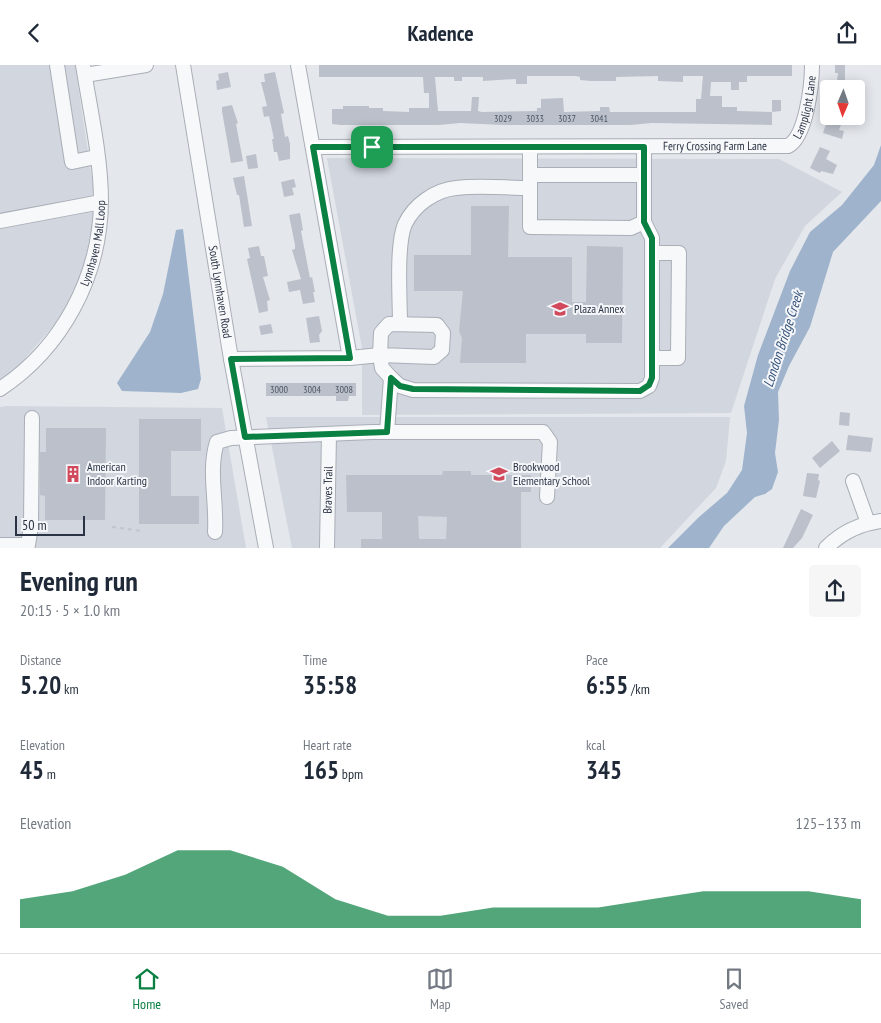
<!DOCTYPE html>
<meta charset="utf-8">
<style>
body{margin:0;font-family:"PT Sans Narrow",sans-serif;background:#f6f6f7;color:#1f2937;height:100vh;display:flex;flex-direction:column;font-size:19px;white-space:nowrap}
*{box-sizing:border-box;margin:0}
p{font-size:16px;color:#747a83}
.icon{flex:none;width:28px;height:28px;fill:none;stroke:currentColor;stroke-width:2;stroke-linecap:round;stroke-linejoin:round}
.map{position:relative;height:483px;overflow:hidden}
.panel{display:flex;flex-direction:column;background:#fff;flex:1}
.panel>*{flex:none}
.needle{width:32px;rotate:182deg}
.tools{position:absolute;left:820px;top:15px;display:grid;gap:10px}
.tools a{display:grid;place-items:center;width:45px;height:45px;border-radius:5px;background:#fff;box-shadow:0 2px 12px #0003;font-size:25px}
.scale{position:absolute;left:15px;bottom:12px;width:70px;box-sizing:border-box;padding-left:5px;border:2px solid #2b3445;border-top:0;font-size:14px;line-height:18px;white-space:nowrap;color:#2b3445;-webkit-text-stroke:4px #f4f6f9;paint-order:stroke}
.pin{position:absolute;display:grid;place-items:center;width:42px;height:42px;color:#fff;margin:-21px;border-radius:10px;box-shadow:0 2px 8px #0006}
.round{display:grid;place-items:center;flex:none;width:52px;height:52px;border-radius:5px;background:#f6f6f7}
.summary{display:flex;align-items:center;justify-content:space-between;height:85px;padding:0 20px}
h1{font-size:28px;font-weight:700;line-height:38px}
.stats{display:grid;grid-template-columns:repeat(3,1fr);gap:8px;height:85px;padding:5px 20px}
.stats div{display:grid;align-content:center}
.stats b{font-size:25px;font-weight:700}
.stats small{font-size:14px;font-weight:400}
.stats p{font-size:14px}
.chart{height:140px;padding:10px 20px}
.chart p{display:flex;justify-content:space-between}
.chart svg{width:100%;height:90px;margin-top:5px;fill:#0b8043;opacity:.7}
header{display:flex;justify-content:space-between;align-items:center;height:65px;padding:0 20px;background:#fff;font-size:22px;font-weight:700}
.tabs{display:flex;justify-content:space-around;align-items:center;height:70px;border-top:1px solid #e0e1e3;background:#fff;font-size:14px;color:#747a83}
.tabs a{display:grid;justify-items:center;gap:2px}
.tabs .selected{color:#0b8043}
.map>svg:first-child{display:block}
.built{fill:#d2d6de}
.water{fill:#9fb4cc}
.building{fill:#bbc0ca;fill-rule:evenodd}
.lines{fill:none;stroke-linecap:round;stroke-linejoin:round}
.minor-casing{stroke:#a9aeb7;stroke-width:16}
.path{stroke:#c2c5cb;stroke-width:2;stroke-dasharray:4 4;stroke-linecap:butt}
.minor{stroke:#f7f8fa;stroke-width:14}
.route-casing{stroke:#fff;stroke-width:10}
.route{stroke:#0b8043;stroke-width:6}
.labels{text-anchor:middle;stroke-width:4;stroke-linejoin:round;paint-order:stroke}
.number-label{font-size:10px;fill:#4f5766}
.street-label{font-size:12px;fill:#2b3445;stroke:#f4f6f9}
.poi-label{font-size:12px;fill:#2b3445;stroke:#f4f6f9;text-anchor:start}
.water-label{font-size:14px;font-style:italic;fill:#34527a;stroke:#f4f6f9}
</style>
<header><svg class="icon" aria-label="back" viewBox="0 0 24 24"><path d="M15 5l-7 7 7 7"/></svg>Kadence<svg class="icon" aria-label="share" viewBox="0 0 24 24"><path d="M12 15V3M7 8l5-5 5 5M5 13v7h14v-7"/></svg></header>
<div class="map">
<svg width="881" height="483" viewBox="0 0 881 483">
<rect width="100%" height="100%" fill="#e4e7ec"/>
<!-- built -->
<g class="built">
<polygon points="0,0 75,0 93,120 93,159 82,208 60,253 15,305 0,315"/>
<polygon points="327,93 779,94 842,127 805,161 775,214 731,348 362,350 362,283"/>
<polygon points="5,341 222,343 246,483 0,483 0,342"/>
<polygon points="266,352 730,352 726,396 716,423 660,483 292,483"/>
</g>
<!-- water -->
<g class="water">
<polygon points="881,80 881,136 833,187 810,262 789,301 778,327 779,355 775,388 778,407 772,424 765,429 755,432 724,461 709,483 668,483 699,452 727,428 742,405 747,368 744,341 758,290 790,206 810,167 842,140 874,100"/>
<polygon points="183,164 201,314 198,324 181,328 122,326 117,318 150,267 163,229 176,165"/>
</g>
<!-- building -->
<g class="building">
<path d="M 319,0 L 792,0 L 792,11 L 747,11 L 747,17 L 739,17 L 739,25 L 731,25 L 731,17 L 711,17 L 710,31 L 722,31 L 722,42 L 737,42 L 737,46 L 772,47 L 772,60 L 652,58 L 630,60 L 503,60 L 460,58 L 439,60 L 341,60 L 332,59 L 332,44 L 343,44 L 343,41 L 369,41 L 369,43 L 383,43 L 383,46 L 409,47 L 409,43 L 429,43 L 429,28 L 424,28 L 423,12 L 319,12 ZM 527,11 L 576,11 L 580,12 L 580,15 L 591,16 L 616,16 L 616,12 L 658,11 L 658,16 L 683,17 L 683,11 L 703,11 L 701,34 L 696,34 L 696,47 L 610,47 L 609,42 L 600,42 L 600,46 L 564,47 L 563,33 L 541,34 L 541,43 L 537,43 L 537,46 L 482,47 L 478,46 L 479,32 L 472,32 L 471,46 L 438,46 L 435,12 L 454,12 L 454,16 L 462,16 L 462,12 L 483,12 L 483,16 L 516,14 L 516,19 L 527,19 Z"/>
<polygon points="835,0 845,0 845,24 836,24 838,8 835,8"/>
<polygon points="228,7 231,22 217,25 216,16 219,15 218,9"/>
<polygon points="275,7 284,48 281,49 285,72 288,71 290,79 290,94 279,96 277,87 274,87 272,74 274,74 269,51 264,52 262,42 267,41 261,17 265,17 264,9"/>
<polygon points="772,35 781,35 781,46 772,47"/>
<polygon points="232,40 238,58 236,59 243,96 231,98 222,46 222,42"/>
<polygon points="831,54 842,57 839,65 844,66 842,74 823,68 826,59 829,60"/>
<polygon points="820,82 830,86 826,94 837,100 833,109 821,106 820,108 810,103"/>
<polygon points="256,89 258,103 248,104 246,91"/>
<polygon points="244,111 252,161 244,162 239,130 237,130 233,113"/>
<polygon points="294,114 296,122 292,123 294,130 284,132 281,117"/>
<polygon points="471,141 509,141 508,192 572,192 572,237 586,237 587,181 623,182 622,278 586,278 586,269 526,269 526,298 460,298 462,273 459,266 463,226 414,226 414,190 471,190"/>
<polygon points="300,148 303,165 301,166 310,213 312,212 315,227 313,227 315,237 303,239 300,225 289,227 287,217 301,214 292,185 295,184 295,180 289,150"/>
<polygon points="259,181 261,191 264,191 268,211 263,212 270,235 267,236 268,246 259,248 247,194 250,193 248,183"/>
<polygon points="319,251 322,266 319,270 320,277 310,278 306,253"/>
<polygon points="271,259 273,268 261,270 259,261"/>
<polygon points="266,318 356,318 356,331 349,331 348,336 336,336 336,331 266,331"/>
<polygon points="840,347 850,348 849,361 839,360"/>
<polygon points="139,354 201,354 201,386 171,386 171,431 199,431 199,459 139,459"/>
<polygon points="46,363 106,363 105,455 45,455 45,431 40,430 40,387 46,387"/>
<polygon points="848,370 873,373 871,387 846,385"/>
<polygon points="832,376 840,386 820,403 812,393"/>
<path d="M 443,406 L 471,406 L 471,410 L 531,410 L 531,427 L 521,427 L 521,483 L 361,483 L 361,474 L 382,474 L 382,447 L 347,447 L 346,410 L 442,410 ZM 418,451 L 447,452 L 446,474 L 419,474 Z"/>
<polygon points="807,408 819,409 818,415 820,416 816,433 803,431"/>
<polygon points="801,444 813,450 802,473 793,483 783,483"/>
</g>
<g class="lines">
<!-- minor casing -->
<g class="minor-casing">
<g id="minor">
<polyline points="57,0 72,97 96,92"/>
<path id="s1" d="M 183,0 L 231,294 L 266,483"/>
<polyline points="298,0 350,293"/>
<polyline points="85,10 146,0"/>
<path id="s2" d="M 313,82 L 788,81 C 806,72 812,20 812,0"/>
<polyline points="530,82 530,110 644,110 644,82"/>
<polyline points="530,110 530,162 631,163 644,157 644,110"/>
<polyline points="0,156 101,137"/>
<polyline points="652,188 679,188 678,293 652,293"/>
<polygon points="389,259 437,260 443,268 442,285 434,292 380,290 381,268"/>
<path d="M 400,259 C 400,235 396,179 405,159 C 414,140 435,125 456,123 C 480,120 506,123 530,123"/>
<polyline points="231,294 350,293 380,290 382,303 391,313"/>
<path id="s3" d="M 0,324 C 62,283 100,212 101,137 C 101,91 90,45 83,0"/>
<polyline points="387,367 391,313 400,321 413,325 640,326 649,321 652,313 652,173 644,157"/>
<polyline points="853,416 868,458"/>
<path d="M 215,467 C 217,437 208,405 217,377 L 231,373 L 372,367 L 543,367 L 550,377 L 547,432"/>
<polyline points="0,480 28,480 31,461 32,353"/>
<path id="s4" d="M 327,483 L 329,369"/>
<path d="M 826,483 C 842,467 859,459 881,456"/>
</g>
</g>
<!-- path -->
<polyline class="path" points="112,462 142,466"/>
<!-- minor -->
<use href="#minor" class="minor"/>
</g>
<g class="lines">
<!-- route casing -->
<g class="route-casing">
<polygon id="route" points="313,82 644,82 644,157 652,173 652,313 649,320 640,326 413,324 400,321 391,313 387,367 245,372 231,294 350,293"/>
</g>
<!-- route -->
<use href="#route" class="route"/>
</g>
<!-- icons -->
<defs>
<g id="school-bare" transform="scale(1.35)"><path d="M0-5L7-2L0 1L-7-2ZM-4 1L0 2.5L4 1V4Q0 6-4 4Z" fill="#d1495b" stroke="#f4f6f9" stroke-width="2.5" paint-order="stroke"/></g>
<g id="building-bare" transform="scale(1.35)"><path d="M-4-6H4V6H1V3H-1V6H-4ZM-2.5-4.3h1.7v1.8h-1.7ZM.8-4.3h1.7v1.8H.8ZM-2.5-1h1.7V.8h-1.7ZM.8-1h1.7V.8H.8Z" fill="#d1495b" stroke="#f4f6f9" stroke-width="2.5" paint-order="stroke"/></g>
</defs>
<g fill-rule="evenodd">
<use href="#school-bare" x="560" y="244"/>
<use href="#building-bare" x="73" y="409"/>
<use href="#school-bare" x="499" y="409"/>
</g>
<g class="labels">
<!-- number labels -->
<g class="number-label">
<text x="503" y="57">3029</text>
<text x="535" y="57">3033</text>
<text x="567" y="57">3037</text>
<text x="599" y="57">3041</text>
<text x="279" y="328">3000</text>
<text x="312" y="328">3004</text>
<text x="344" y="328">3008</text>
</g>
<!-- street labels -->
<g class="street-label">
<text dy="4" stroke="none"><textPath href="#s2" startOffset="519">Lamplight Lane</textPath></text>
<text dy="4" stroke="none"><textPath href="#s2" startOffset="402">Ferry Crossing Farm Lane</textPath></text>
<text dy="4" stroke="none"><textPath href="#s3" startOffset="179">Lynnhaven Mall Loop</textPath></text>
<text dy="4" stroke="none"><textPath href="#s1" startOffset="230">South Lynnhaven Road</textPath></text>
<text dy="4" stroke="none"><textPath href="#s4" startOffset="58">Braves Trail</textPath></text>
</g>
<!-- poi labels -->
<g class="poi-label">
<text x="574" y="248">Plaza Annex</text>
<text x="87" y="406">American<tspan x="87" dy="14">Indoor Karting</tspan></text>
<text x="513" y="406">Brookwood<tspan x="513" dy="14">Elementary School</tspan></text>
</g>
<!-- water labels -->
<g class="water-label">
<text transform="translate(783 274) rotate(-72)" y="5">London Bridge Creek</text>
</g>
</g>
</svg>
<div class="tools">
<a><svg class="needle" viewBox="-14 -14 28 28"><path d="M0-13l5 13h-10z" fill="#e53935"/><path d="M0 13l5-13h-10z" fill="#747a83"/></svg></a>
</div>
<div class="scale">50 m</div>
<div class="pin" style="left:372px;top:82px;background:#1e9e55"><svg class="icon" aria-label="arrive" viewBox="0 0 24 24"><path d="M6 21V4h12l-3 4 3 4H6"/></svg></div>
</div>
<section class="panel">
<div class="summary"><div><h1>Evening run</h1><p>20:15 · 5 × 1.0 km</p></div><a class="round"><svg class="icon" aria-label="share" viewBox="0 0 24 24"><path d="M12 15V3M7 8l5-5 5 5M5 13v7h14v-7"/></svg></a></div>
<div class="stats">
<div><p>Distance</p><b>5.20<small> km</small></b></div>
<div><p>Time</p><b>35:58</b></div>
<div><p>Pace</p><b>6:55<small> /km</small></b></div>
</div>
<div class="stats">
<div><p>Elevation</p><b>45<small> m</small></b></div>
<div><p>Heart rate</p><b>165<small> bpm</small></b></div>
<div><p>kcal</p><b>345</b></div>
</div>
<div class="chart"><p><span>Elevation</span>125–133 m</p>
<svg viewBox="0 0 160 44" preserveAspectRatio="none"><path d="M0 44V30L10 26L20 18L30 6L40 6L50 14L60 30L70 38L80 38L90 34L100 34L110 34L120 30L130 26L140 26L150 26L160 30V44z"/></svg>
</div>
</section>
<nav class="tabs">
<a class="selected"><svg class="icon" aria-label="home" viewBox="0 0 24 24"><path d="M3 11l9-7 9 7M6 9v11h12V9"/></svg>Home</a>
<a><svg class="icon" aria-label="map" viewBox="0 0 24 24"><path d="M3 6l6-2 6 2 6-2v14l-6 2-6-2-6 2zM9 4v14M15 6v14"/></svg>Map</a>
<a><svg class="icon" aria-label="saved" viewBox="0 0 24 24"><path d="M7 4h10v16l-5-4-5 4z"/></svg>Saved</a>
</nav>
